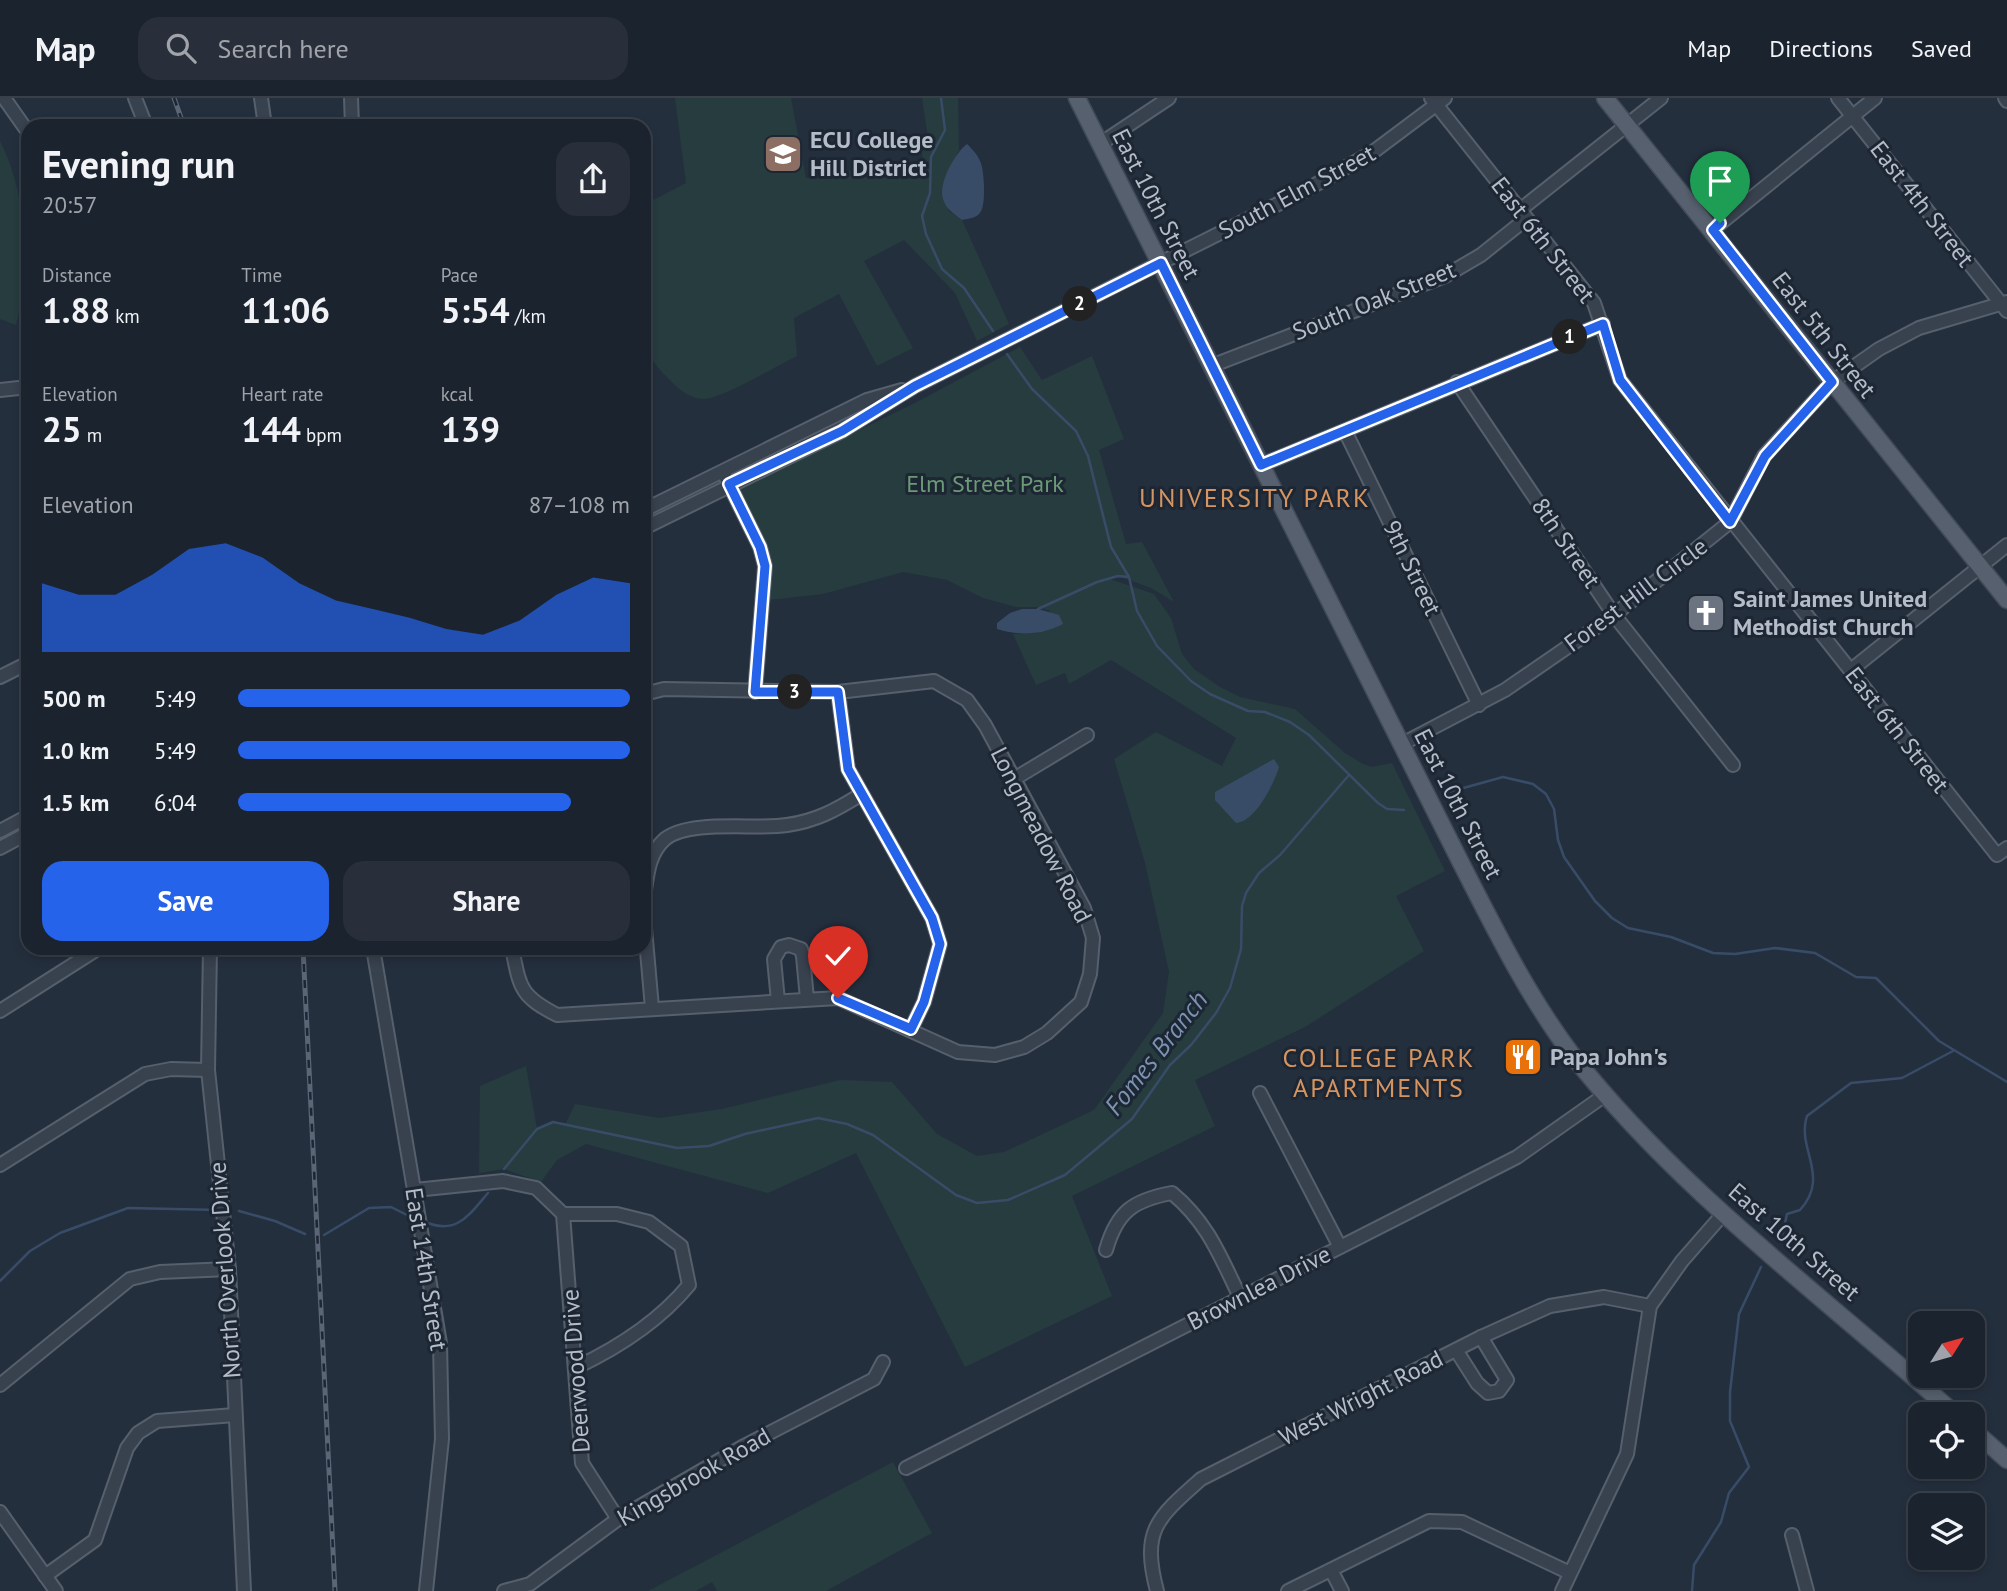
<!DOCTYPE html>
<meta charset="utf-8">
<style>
body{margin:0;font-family:"PT Sans",sans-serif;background:#282f3a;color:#f1f3f6;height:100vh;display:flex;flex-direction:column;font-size:26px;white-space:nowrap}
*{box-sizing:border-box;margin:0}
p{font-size:23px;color:#a0a4aa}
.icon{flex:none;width:38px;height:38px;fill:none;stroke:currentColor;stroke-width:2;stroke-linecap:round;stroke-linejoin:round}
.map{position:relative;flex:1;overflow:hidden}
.sheet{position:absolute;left:21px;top:21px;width:630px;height:836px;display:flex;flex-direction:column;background:#1b232e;border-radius:21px;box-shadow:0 4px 10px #0003,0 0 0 2px #39404a}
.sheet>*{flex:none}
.needle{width:46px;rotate:53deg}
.buttons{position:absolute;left:1908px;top:1213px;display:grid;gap:14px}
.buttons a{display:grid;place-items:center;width:77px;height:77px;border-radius:14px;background:#1b232e;box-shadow:0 4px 10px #0003,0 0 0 2px #39404a;font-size:35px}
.pin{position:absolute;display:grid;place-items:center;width:60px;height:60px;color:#fff;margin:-72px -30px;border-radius:50% 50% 50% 0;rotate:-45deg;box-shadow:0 0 7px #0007}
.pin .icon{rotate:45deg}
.km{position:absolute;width:35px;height:35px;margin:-18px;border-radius:50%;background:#222;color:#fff;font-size:19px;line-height:35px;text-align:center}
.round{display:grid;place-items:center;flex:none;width:74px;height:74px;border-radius:21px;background:#282f3a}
.summary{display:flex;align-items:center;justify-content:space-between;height:119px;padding:0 21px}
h1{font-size:38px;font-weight:800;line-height:52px}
.metrics{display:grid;grid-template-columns:repeat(3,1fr);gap:10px;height:119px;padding:7px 21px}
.metrics div{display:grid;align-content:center}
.metrics b{font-size:35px;font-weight:800}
.metrics small{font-size:19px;font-weight:400}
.metrics p{font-size:19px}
.chart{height:196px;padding:14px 21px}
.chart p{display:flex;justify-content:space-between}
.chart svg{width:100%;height:126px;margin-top:7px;fill:#2563eb;opacity:.7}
.cta{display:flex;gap:14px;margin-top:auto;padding:14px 21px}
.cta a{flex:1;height:80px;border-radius:21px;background:#2563eb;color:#fff;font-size:28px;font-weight:800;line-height:80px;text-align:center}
.cta a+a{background:#282f3a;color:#f1f3f6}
ul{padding:0 21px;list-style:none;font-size:23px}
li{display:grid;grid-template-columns:112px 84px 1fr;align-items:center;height:52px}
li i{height:18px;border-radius:9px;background:#2563eb}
header{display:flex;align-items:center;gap:42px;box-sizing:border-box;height:98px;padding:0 35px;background:#1b232e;border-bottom:2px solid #39404a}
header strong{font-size:33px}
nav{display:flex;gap:38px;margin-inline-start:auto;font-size:24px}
.search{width:490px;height:63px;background:#282f3a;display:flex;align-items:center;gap:18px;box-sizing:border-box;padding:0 24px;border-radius:21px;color:#a0a4aa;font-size:26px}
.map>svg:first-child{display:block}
.green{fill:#263c3f}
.water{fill:#394c67}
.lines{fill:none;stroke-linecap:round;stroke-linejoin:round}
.stream{stroke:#394c67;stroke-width:2.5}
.minor-casing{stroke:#565f6c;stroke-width:16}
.major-casing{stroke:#414a57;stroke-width:19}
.minor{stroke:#38414e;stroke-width:12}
.major{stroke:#56606e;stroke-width:16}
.rail-casing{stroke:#5a6575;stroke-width:5}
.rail{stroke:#1d2633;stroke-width:2.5;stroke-dasharray:8;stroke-linecap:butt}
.route-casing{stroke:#fff;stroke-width:14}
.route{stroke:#2563eb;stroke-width:9}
.labels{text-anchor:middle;stroke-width:6;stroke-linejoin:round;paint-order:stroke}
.poi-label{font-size:24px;font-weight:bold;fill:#b4bcc9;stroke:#1d2633;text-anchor:start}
.street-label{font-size:24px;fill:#b4bcc9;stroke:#1d2633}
.park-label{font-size:24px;fill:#6b9a76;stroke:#1d2633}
.neighbourhood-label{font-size:26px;letter-spacing:2px;fill:#d59563;stroke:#1d2633}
.water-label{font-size:26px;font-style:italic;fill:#7c92b1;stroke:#1d2633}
</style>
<header>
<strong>Map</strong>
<div class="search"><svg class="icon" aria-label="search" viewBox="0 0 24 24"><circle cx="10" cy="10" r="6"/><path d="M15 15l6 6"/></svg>Search here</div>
<nav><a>Map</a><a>Directions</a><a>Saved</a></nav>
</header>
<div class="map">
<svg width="2007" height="1493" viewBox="0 0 2007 1493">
<rect width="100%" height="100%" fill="#242f3e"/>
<!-- green -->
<g class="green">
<path d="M 675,0 L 791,0 L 806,80 L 923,62 L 921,49 L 929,47 L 922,0 L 958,0 L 959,52 L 947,78 L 949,113 L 962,122 L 1009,226 L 977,243 L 955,195 L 904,142 L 864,163 L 913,250 L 877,268 L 839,196 L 794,220 L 797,258 C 778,267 719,303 702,301 C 688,300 675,288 666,278 C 654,267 644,252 644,236 L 651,230 L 644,221 L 644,107 L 686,85 Z"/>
<path d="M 0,43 C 27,96 31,171 16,227 L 0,221 Z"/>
<polygon points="1020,249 1042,282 1092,258 1124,341 1099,352 1126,446 1142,444 1174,504 1151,490 1118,478 1110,481 1154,496 1171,520 1182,556 1194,571 1220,589 1240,599 1295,611 1345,655 1363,666 1372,669 1392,665 1445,773 1396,798 1424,853 1305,929 1195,982 1215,1028 1072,1098 1112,1198 965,1269 856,1055 768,1095 586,1046 557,1062 541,1084 504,1071 479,1075 480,988 526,968 537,1031 553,1024 566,1025 575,1006 659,1020 722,1011 840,982 892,984 937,1036 977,1058 1004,1054 1094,1012 1163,915 1169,874 1145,765 1114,661 1156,634 1222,668 1236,640 1111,562 1069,586 1065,575 1036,587 1013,536 1036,535 1050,513 1039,509 1016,509 983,500 947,482 903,474 823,496 769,502 768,454 739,390 913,306"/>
<polygon points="893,1364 932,1435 826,1493 717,1493 712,1484 696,1493 648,1493"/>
</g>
<!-- water -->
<g class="water">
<path d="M 967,46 C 974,53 980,59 982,69 C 984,79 987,111 978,117 C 974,120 967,121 962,122 C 954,116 946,111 943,101 C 938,85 955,55 967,46 Z"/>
<path d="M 1022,511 L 1038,511 L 1059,517 L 1063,526 C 1041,537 1020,538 997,531 L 997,525 L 1010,515 Z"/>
<path d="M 1274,661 L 1279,669 C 1274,686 1255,724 1236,725 L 1215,702 L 1215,694 Z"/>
</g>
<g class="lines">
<!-- stream -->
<g class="stream">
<polyline points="941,0 945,32 931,59 930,95 922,118 926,136 942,171 964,190 993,233"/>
<polyline points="1007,256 1032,291 1076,333 1088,358 1111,449 1129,479 1137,513 1157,548 1191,583 1210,596 1248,613 1265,614 1290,624 1309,637 1378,705 1387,711 1404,712"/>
<polyline points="1038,511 1097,484 1118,478 1129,479"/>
<polyline points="1449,694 1503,679 1533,686 1546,696 1554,711 1558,742 1564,759 1595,803 1612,820 1628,830 1671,839 1713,855 1735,856 1775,850 1815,855 1856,879 1876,880 1939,943 2007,984"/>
<polyline points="504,1071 537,1031 553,1024 677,1050 709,1048 745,1036 818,1020 847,1026 873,1037 956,1097 977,1105 1008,1102 1065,1077 1132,1021 1170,967 1191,947 1216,915 1230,890 1241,851 1242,808 1246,795 1259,775 1280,757 1349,677"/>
<polyline points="239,1113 275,1123 305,1136"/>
<path d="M 425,1124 C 457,1137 468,1118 488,1095"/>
<polyline points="324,1137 369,1110 391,1109 415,1121"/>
<path d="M 1782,1139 L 1787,1116 L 1800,1112 C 1831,1078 1796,1051 1807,1018 L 1851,985 L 1902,980 L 1953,953"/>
<polyline points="0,1183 30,1153 60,1135 128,1110 220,1112"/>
<polyline points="1692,1493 1694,1467 1721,1424 1729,1395 1749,1369 1730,1323 1730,1294 1739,1216 1761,1169"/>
</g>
<!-- minor casing -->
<g class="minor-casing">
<g id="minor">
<polyline points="4,0 28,34"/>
<polyline points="135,0 146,28"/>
<polyline points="261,0 265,28"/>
<polyline points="351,0 352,28"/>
<polyline points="1431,0 1594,205 1620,282 1997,757 2007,750"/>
<polyline points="1838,0 2007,213"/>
<polyline points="2005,0 2007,3"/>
<polyline points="1100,46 1169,0"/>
<polyline points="1520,112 1661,0"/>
<polyline points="1712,132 1875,0"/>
<polyline points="1211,268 1445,178 1481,157 1526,121"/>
<polyline points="1457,284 1614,517 1733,667"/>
<polyline points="0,292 28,289"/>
<polyline points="1345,333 1479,607"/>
<polyline points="1261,367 1603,226"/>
<polyline points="726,380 760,449 765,468 755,594"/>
<polyline points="644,412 867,302 902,292"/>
<polyline points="644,430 842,333 915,288 1306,92 1373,54 1445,0"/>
<polyline points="1851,572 2007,447"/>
<polyline points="0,579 28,565"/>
<polyline points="838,594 848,671 932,820 940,846 924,904 911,931"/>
<polyline points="1402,646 1505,592 1614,517 1730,424 1764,358 1832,284 1879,251 1919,230 2007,204"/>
<polyline points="1014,681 1087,637"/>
<polyline points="0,733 28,718"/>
<polyline points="0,750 28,735"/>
<path d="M 644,800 C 647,779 648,756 665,741 C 690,721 756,732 787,727 C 816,723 836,712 860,697"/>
<polyline points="644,819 652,910"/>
<polyline points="210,850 208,972 229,1171 244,1493"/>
<polyline points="373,850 440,1245 442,1341 426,1493"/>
<path d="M 512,850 C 520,890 520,898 557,917 L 838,900 L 958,954 L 995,957 L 1024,949 L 1047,935 L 1081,904 L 1090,876 L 1093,840 L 1084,810 L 985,627 L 967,602 L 934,583 L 838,594 L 664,591 L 644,596"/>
<polyline points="778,903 774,861 781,849 789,847 801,851 803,858 807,901"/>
<polyline points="0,913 99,850"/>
<polyline points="1260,995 1340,1149"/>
<polyline points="0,1067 145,976 171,971 208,972"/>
<path d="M 415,1092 L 503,1083 L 536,1090 L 563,1116 L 617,1116 L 649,1124 L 681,1148 L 689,1187 C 660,1222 617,1250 577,1269"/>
<polyline points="563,1116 582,1365 618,1421"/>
<path d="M 1106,1152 C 1117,1113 1134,1102 1172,1095 C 1208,1125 1220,1158 1240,1199"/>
<polyline points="1456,1252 1477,1285 1488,1295 1499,1293 1507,1282 1481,1239"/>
<polyline points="0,1287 130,1181 160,1174 229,1171"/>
<polyline points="906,1370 1517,1059 1605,997"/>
<polyline points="0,1414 56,1493"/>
<polyline points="1792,1437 1807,1493"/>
<polyline points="1331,1472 1342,1493"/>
<polyline points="45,1478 95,1442 127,1350 138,1335 157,1323 235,1317"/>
<polyline points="504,1493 530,1486 618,1421 744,1348 874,1281 883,1264"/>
<path d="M 1157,1493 C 1141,1432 1157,1420 1201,1381 L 1481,1239 L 1550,1208 L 1604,1199 L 1650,1208"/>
<polyline points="1288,1493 1429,1423 1462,1424 1570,1475"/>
<polyline points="1562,1493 1627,1356 1650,1208 1682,1163 1724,1115"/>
</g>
</g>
<!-- major casing -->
<g class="major-casing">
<g id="major">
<path d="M 1077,0 L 1461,765 C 1495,831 1528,899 1573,958 C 1681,1095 1826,1200 1955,1316"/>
<polyline points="1605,0 2007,502"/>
<polyline points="1972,1331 2007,1362"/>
</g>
</g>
<!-- minor -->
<use href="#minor" class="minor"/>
<!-- major -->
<use href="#major" class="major"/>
<!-- rail casing -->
<g class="rail-casing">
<g id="rail">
<polyline points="174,0 184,28"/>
<polyline points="303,850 335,1493"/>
</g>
</g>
<!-- rail -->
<use href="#rail" class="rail"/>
</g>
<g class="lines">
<!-- route casing -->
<g class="route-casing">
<polyline id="route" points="838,900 911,931 924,904 940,846 932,820 848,671 838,594 755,594 765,468 760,449 729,386 842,333 915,288 1161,165 1261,367 1603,226 1620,282 1730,424 1765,358 1832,284 1713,132 1720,125"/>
</g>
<!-- route -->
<use href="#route" class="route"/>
</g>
<!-- icons -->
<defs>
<g id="university-square" transform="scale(2.0125)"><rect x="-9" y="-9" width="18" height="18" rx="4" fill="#8d6e63" stroke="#1d2633"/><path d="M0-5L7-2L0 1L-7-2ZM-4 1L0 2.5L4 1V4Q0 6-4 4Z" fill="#fff"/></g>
<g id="church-square" transform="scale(2.0125)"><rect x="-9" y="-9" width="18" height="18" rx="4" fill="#6b7280" stroke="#1d2633"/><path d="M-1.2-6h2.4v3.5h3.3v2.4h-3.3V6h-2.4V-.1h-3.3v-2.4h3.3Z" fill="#fff"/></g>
<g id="restaurant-square" transform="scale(2.0125)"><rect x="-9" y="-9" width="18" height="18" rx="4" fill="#e8710a" stroke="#1d2633"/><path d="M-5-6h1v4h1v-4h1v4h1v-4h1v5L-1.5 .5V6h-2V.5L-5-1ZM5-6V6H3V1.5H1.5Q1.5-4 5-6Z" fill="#fff"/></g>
</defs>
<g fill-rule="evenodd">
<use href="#university-square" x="783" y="56"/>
<use href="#church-square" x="1706" y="515"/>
<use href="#restaurant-square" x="1523" y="959"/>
</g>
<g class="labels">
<!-- poi labels -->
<g class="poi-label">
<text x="810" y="50">ECU College<tspan x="810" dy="28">Hill District</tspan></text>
<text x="1733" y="509">Saint James United<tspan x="1733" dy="28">Methodist Church</tspan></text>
<text x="1550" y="967">Papa John's</text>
</g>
<!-- street labels -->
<g class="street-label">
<text transform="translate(1297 94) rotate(-28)" y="8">South Elm Street</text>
<text transform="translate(1156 106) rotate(63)" y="8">East 10th Street</text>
<text transform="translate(1922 106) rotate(52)" y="8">East 4th Street</text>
<text transform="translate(1543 142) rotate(52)" y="8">East 6th Street</text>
<text transform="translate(1374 203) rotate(-22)" y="8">South Oak Street</text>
<text transform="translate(1824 237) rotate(52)" y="8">East 5th Street</text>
<text transform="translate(1566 445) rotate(56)" y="8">8th Street</text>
<text transform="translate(1412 470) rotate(64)" y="8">9th Street</text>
<text transform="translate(1636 497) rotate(-37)" y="8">Forest Hill Circle</text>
<text transform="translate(1897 632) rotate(52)" y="8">East 6th Street</text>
<text transform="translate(1458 706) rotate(63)" y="8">East 10th Street</text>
<text transform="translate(1041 737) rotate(63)" y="8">Longmeadow Road</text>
<text transform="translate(1794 1144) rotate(41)" y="8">East 10th Street</text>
<text transform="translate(426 1171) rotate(81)" y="8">East 14th Street</text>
<text transform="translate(225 1172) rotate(-94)" y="8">North Overlook Drive</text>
<text transform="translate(1259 1190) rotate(-27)" y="8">Brownlea Drive</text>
<text transform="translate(576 1273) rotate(-94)" y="8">Deerwood Drive</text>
<text transform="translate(1361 1300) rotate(-27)" y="8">West Wright Road</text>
<text transform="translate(694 1379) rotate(-30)" y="8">Kingsbrook Road</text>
</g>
<!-- park labels -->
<g class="park-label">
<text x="985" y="394">Elm Street Park</text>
</g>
<!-- neighbourhood labels -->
<g class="neighbourhood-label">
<text x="1255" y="409">UNIVERSITY PARK</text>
<text x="1379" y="969">COLLEGE PARK<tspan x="1379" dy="30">APARTMENTS</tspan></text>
</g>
<!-- water labels -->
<g class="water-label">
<text transform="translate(1156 955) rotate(-52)" y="9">Fomes Branch</text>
</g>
</g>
</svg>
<div class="buttons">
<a><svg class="needle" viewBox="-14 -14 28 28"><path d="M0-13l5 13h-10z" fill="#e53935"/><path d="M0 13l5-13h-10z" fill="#a0a4aa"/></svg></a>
<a><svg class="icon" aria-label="locate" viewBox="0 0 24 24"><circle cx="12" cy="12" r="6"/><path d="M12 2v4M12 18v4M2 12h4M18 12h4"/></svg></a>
<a><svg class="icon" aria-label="layers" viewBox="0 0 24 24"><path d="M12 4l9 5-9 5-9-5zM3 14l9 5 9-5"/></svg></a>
</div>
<div class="pin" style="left:1720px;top:125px;background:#1e9e55"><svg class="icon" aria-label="arrive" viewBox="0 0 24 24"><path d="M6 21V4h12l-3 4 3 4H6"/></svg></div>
<div class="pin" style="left:838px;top:900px;background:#d93025"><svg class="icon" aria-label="check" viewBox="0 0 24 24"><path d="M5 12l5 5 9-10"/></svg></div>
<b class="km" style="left:1570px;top:239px">1</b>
<b class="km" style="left:1080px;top:206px">2</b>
<b class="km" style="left:795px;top:594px">3</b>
<section class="sheet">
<div class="summary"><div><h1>Evening run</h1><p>20:57</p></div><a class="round"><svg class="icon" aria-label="share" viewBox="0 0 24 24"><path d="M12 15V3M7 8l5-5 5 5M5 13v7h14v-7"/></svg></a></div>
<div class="metrics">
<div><p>Distance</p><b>1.88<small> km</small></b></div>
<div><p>Time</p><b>11:06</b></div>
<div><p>Pace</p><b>5:54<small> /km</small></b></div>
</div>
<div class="metrics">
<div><p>Elevation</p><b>25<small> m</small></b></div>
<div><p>Heart rate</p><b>144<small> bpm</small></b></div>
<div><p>kcal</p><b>139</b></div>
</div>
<div class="chart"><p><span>Elevation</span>87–108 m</p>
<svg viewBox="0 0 160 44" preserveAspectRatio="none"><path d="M0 44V20L10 24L20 24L30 17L40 8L50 6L60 11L70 20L80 26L90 29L100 32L110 36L120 38L130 33L140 24L150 18L160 20V44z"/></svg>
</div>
<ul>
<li><b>500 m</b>5:49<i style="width:100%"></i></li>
<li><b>1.0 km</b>5:49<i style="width:100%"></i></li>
<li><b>1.5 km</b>6:04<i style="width:85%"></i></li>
</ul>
<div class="cta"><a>Save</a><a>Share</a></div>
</section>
</div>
